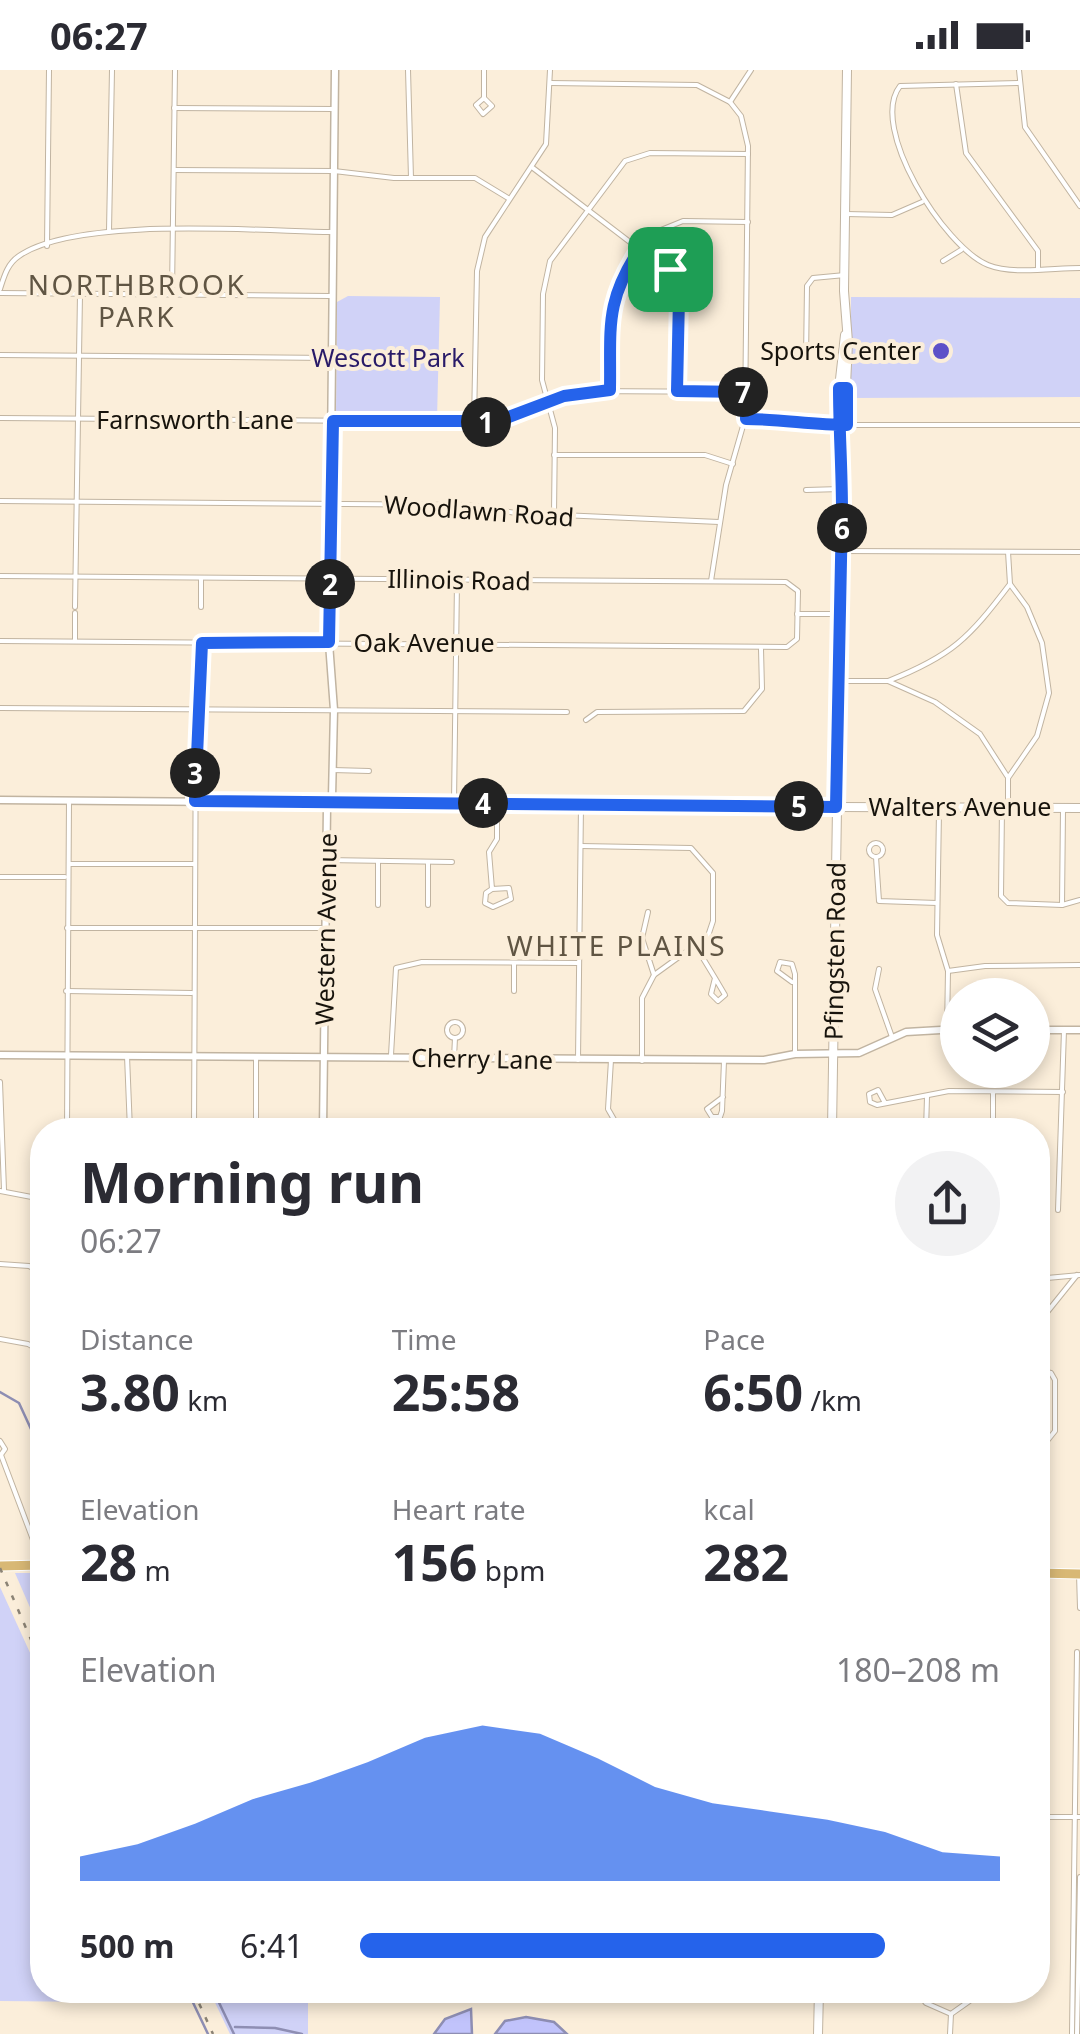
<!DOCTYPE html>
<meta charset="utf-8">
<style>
body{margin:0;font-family:"Noto Sans",sans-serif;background:#f2f2f3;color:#2b2b33;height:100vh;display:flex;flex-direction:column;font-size:38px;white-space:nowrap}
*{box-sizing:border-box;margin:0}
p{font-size:32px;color:#7c7c81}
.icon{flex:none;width:55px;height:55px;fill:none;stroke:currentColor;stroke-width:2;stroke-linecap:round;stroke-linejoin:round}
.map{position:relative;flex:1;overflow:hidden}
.sheet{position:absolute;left:30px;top:1048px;width:1020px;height:885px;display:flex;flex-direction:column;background:#fff;border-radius:40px;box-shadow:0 5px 15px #0003}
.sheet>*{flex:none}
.tools{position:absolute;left:940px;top:908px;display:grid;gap:20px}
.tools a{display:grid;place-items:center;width:110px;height:110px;border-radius:50%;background:#fff;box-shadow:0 5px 15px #0003;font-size:50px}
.pin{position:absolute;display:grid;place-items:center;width:85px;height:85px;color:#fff;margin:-42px;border-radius:20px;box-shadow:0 5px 15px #0006}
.km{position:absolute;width:50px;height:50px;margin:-25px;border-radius:50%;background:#222;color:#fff;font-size:28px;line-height:50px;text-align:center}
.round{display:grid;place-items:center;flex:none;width:105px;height:105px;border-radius:52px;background:#f2f2f3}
.headline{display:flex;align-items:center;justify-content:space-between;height:170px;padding:0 50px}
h1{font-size:55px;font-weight:700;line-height:75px}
.figures{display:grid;grid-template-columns:repeat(3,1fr);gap:15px;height:170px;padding:10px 50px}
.figures div{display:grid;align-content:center}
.figures b{font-size:50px;font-weight:700}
.figures small{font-size:28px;font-weight:400}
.figures p{font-size:28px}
.chart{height:280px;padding:20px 50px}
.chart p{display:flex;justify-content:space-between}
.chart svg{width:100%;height:180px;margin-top:10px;fill:#2563eb;opacity:.7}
ul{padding:0 50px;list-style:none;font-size:32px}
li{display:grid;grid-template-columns:160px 120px 1fr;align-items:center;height:75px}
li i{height:25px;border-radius:12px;background:#2563eb}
.status{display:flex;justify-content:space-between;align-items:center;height:70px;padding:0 50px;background:#fff;direction:ltr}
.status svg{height:28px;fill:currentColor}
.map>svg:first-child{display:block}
.green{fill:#d0d2f7}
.water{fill:#c1c3fb;stroke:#8e8eb3;stroke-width:2.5}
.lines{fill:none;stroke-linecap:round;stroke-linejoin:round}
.stream{stroke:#8e8eb3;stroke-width:2.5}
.minor-casing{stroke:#c1b4a1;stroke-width:6}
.tertiary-casing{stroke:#c1b4a1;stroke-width:9}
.secondary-casing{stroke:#c1b4a1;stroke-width:10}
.primary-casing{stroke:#fff;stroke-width:11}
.minor{stroke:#fff;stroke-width:4}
.tertiary{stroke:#fff;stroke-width:6}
.secondary{stroke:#fff;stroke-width:8}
.primary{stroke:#d8b875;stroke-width:9}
.rail{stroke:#8b8375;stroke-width:2.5;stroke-dasharray:5 10;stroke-linecap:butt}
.route-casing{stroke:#fff;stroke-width:20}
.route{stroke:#2563eb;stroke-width:12}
.poi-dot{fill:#5d50c8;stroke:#fbeeda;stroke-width:4}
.labels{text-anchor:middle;stroke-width:8;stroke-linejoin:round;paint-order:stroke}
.poi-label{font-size:25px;fill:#17130c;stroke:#fbeeda;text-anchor:end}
.park-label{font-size:25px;fill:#281a68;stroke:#fbeeda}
.street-label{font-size:25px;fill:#17130c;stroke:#fbeeda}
.neighbourhood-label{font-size:28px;letter-spacing:2.5px;fill:#605543;stroke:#fbeeda}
</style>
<div class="status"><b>06:27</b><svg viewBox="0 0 49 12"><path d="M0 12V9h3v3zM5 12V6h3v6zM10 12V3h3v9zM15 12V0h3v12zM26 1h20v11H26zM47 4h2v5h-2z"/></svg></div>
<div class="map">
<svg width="1080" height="1964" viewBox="0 0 1080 1964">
<rect width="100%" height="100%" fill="#fbeeda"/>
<!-- green -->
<g class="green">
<polygon points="348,226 440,227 437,349 336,346 337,232"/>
<polygon points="851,227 1080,228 1080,327 850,328"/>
<polygon points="15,1503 42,1503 42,1565"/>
<polygon points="0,1517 42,1609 42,1920 186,1920 192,1933 0,1931"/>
<polygon points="209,1920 308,1920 308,1964 230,1964"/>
</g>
<!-- water -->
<g class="water">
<polygon points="471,1939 472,1964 434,1964 445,1949"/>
<polygon points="526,1947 554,1952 567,1964 495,1964 505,1951"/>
</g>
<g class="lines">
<!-- stream -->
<g class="stream">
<polyline points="0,1322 19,1333 42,1383"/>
<polyline points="187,1920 208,1964"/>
<polyline points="213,1920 234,1964"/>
<polyline points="235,1957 275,1958 302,1964"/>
</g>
<!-- minor casing -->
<g class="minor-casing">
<g id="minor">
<polyline points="408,0 411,108"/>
<polyline points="484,0 484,28 492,36 483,44 476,35 484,28"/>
<polyline points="1019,0 1025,57 1080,136"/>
<polyline points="550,13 697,15 730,32 751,0"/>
<path d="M 1018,13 L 900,16 C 868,57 944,177 988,195 C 1013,205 1053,198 1080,198"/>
<polyline points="956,14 966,83 1038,181 1038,198"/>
<polyline points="174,38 334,39"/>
<polyline points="533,98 677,208 677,321"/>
<polyline points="174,100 334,101 394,108 475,108 508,128"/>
<polyline points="846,144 892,145 922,132"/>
<polyline points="109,161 112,0"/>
<polyline points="47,176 49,0"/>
<polyline points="943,191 961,180"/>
<path d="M 0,219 C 4,207 7,194 19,186 C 75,146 259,161 331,162"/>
<polyline points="172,222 175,0"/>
<polyline points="0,223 330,226"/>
<polyline points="0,285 330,288"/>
<polyline points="806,289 807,216 813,208 845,205"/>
<polyline points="609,321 611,239 617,212 651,164 683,151 748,152"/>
<polyline points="0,348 486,352 586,321 745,322"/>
<polyline points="745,349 813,355 1080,355"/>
<polyline points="474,352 477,201 485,167 546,74 550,0"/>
<polyline points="554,385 705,385 733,394"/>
<polyline points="806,420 841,419"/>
<polyline points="0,431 467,435 516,443 719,452"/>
<polyline points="554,444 555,358 542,310 543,224 550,191 625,91 650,83 748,84"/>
<polyline points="841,481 1080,482"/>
<polyline points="1008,482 1010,514 1027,537 1042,573 1049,623 1037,666 1008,708 1008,731 1002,737 1001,826 1008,833 1062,835 1080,830"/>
<polyline points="0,506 786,512 798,521 797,569 787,577 0,571"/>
<polyline points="711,511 726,415 745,349 748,76 741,46 730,32"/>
<polyline points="75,537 80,224"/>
<polyline points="201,537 201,508"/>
<polyline points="797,544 838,544"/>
<polyline points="75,571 75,543"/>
<polyline points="839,611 888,611 935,632 980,664 1007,706"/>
<path d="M 888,611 C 952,586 969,568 1010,514"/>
<polyline points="0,638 567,642"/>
<polyline points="586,650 597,642 744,641 762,619 761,579"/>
<polyline points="333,700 369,701"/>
<polyline points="454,732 457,512"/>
<polyline points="939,741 937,865 948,901 947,959"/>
<circle cx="876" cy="780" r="7"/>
<polyline points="581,776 691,778 713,803 713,851 708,866 654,905 642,928 642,991"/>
<polyline points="876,787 879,831 937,833"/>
<polyline points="326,790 452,792"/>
<polyline points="69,794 194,794"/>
<polyline points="0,807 65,807"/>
<polyline points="492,819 509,818 511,829 493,837 485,833 486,823 492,819 489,782 497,769 497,733"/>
<polyline points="378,835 378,792"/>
<polyline points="428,835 428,792"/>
<polyline points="1062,835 1063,740"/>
<polyline points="648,842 642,868 654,905"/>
<polyline points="67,858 326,858"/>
<polyline points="698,880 715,908 711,924 718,931 725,925 715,908"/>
<polyline points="514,894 514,921"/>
<polyline points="879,899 875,919 892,967"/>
<polyline points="948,901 985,896 1080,895"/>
<polyline points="792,912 777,901 780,892 792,894 795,904 795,984"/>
<polyline points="66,921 192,923"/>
<circle cx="455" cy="960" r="8"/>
<polyline points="391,985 396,898 422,892 579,893"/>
<polyline points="127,986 130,1060"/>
<polyline points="256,987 256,1060"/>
<polyline points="454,988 455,968"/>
<polyline points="578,990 581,735"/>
<polyline points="611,990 608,1039 620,1060"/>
<polyline points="0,1012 4,1120"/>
<polyline points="993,1022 993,1060"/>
<polyline points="723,1027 707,1039 712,1047 720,1047 722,1041 724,991"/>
<polyline points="885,1033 878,1020 869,1024 870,1032 877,1035 949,1021 1063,1022"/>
<polyline points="67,1060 69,730"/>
<polyline points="194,1060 196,639 202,573"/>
<polyline points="926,1060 927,1027"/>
<polyline points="0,1121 42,1129"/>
<polyline points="1058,1140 1064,960"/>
<polyline points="0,1194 29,1196 42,1203"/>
<polyline points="1038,1229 1047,1208 1080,1205"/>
<polyline points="1038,1247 1044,1246 1077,1205"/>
<polyline points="0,1269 28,1274 42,1282"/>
<polyline points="1038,1300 1051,1303 1055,1310 1055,1361 1047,1371 1038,1371"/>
<polyline points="0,1371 5,1379 0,1386"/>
<polyline points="1,1385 41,1491"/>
<polyline points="1079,1504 1080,1538"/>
<polyline points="1038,1747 1080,1747"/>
<polyline points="915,1920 926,1933 951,1944"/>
<polyline points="951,1944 985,1920"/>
<polyline points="950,1964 951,1944"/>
<polyline points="1072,1964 1077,1582"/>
<polyline points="1077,1964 1080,1807"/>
</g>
</g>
<!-- tertiary casing -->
<g class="tertiary-casing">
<g id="tertiary">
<polyline points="0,730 837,737"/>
<polyline points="1032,960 1080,960"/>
<polyline points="0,985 764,990 795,984 859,983 906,962 958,959"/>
<polyline points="323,1060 327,737 332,727 334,640 329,573 335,0"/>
</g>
</g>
<!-- secondary casing -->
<g class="secondary-casing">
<g id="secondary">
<polyline points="842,402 848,272 844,221 847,0"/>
<polyline points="837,737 1080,738"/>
<polyline points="832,1060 841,481 839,318 845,265"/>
<polyline points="818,1964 819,1920"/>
</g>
</g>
<!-- primary casing -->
<g class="primary-casing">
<g id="primary">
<polyline points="0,1496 42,1495"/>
<polyline points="1038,1503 1080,1504"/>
</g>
</g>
<!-- minor -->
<use href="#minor" class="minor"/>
<!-- tertiary -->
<use href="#tertiary" class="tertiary"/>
<!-- secondary -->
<use href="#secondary" class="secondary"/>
<!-- primary -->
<use href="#primary" class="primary"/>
<!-- rail -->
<g class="rail">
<polyline points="0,1498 42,1595"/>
<polyline points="193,1920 213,1964"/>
</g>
</g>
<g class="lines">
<!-- route casing -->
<g class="route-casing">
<path id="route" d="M 670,199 L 641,177 C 604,232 611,257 610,320 L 564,326 L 498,351 L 333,351 L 329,572 L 202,573 L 195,731 L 836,737 L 842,441 C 842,399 839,359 839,318 L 847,318 L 847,355 C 813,355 780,349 746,349 L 745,322 L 677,321 L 679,227 L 670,199"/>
</g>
<!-- route -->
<use href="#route" class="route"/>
</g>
<!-- markers -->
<circle class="poi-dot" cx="941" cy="281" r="10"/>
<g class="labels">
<!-- poi labels -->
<g class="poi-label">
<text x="921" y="290">Sports Center</text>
</g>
<!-- park labels -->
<g class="park-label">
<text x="388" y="297">Wescott Park</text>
</g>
<!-- street labels -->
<g class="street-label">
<text x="195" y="359">Farnsworth Lane</text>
<text transform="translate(479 441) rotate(4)" y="9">Woodlawn Road</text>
<text transform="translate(459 510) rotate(1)" y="9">Illinois Road</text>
<text x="424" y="582">Oak Avenue</text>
<text x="960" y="746">Walters Avenue</text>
<text transform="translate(326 859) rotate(-89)" y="9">Western Avenue</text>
<text transform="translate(835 881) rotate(-89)" y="9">Pfingsten Road</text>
<text transform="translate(482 989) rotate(1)" y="9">Cherry Lane</text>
</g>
<!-- neighbourhood labels -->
<g class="neighbourhood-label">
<text x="137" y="225">NORTHBROOK<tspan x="137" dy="32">PARK</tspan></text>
<text x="617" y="886">WHITE PLAINS</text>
</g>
</g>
</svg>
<div class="tools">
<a><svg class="icon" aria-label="layers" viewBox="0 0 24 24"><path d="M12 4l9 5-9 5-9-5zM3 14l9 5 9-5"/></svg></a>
</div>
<div class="pin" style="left:670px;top:199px;background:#1e9e55"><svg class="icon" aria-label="arrive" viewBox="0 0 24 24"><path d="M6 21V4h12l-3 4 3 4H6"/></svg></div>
<b class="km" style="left:486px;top:352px">1</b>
<b class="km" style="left:330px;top:514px">2</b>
<b class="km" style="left:195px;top:703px">3</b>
<b class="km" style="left:483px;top:733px">4</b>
<b class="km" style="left:799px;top:736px">5</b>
<b class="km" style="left:842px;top:458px">6</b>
<b class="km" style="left:743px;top:322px">7</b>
<section class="sheet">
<div class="headline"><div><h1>Morning run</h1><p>06:27</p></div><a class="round"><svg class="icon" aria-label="share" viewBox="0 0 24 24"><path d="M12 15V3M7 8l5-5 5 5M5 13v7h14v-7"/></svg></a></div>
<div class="figures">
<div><p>Distance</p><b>3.80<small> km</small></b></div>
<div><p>Time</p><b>25:58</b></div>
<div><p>Pace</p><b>6:50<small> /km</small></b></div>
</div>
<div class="figures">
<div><p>Elevation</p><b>28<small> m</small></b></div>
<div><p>Heart rate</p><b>156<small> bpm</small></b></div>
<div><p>kcal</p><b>282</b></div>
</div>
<div class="chart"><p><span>Elevation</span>180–208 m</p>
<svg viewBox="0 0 160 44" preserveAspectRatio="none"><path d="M0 44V38L10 35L20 30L30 24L40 20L50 15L60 9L70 6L80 8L90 14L100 21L110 25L120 27L130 29L140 32L150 37L160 38V44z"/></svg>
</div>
<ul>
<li><b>500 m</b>6:41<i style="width:82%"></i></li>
</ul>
</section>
</div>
